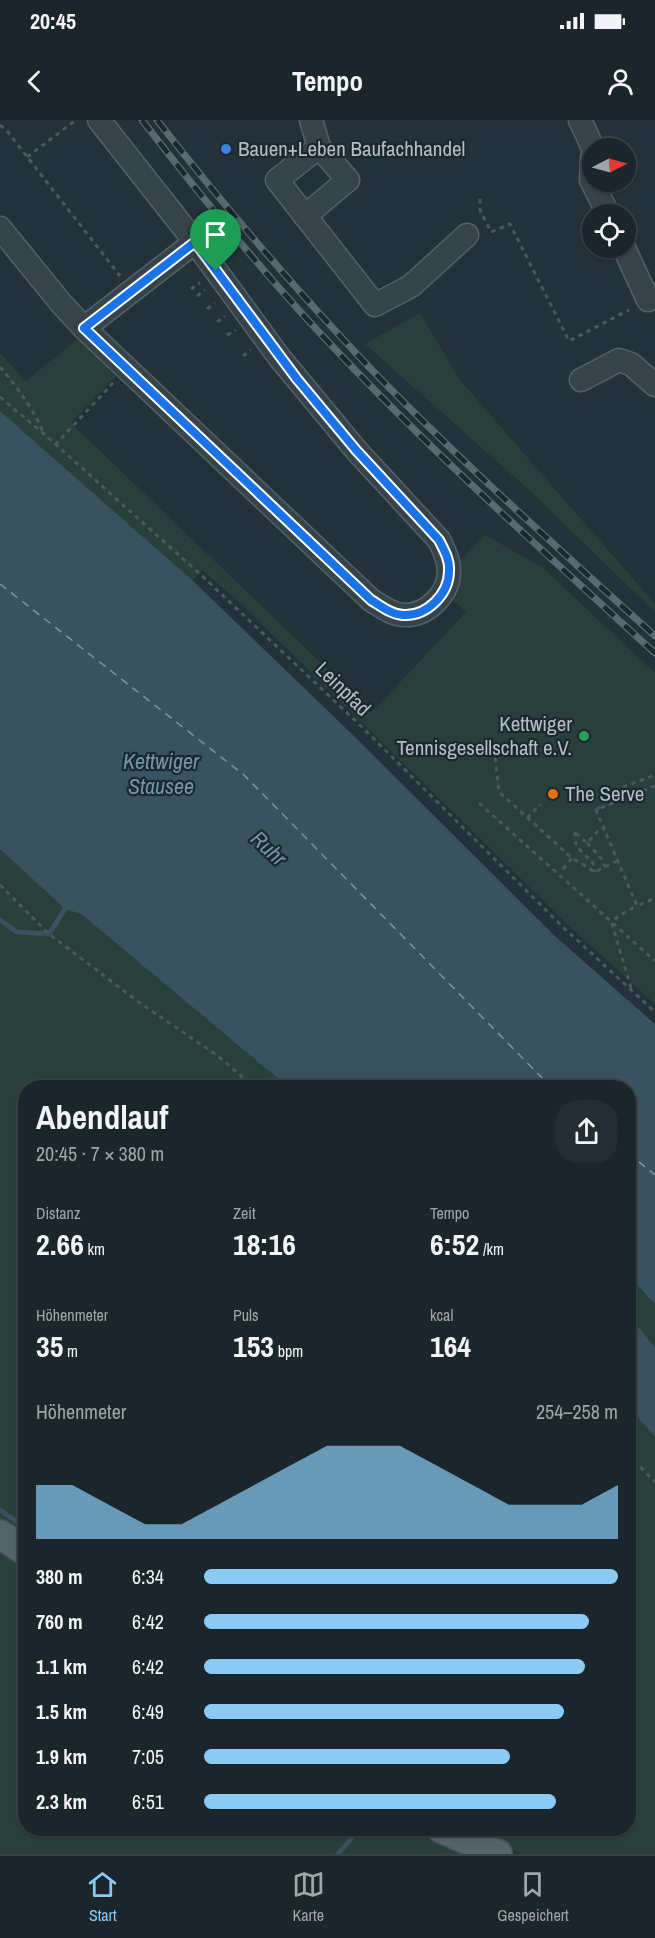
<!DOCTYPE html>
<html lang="de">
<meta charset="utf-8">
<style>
body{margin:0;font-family:"Archivo Narrow",sans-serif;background:#232e34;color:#f1f3f6;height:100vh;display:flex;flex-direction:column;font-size:22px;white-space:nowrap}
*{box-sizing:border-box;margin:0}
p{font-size:20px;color:#9fa5a9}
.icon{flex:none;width:33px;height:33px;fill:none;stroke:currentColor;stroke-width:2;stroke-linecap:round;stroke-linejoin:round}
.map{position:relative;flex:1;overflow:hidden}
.sheet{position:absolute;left:18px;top:960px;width:618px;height:756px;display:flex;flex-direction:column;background:#1a262c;border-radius:24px;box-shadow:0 2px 4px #0004,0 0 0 2px #384348}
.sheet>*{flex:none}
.needle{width:39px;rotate:84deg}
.controls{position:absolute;left:582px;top:18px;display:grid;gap:12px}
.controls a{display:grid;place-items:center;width:54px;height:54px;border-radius:50%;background:#1a262c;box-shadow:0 2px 4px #0004,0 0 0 2px #384348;font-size:30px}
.pin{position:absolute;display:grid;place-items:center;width:51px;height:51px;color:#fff;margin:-62px -26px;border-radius:50% 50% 50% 0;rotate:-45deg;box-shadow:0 0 6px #0007}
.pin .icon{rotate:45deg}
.round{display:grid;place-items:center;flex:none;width:63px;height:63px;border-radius:24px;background:#232e34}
.summary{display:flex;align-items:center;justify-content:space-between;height:102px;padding:0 18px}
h1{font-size:33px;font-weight:700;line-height:45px}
.stats{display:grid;grid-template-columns:repeat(3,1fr);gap:9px;height:102px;padding:6px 18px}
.stats div{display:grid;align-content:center}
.stats b{font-size:30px;font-weight:700}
.stats small{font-size:16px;font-weight:400}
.stats p{font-size:16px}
.chart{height:168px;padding:12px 18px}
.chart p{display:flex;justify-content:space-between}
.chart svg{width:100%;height:108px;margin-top:6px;fill:#8acaf3;opacity:.7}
ul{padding:0 18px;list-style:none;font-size:20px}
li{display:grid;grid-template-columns:96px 72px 1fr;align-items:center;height:45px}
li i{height:15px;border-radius:8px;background:#8acaf3}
.status{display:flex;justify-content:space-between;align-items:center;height:42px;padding:0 30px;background:#1a262c;direction:ltr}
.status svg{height:16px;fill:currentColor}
header{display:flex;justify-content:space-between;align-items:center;height:78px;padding:0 18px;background:#1a262c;font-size:27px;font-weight:700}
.menu{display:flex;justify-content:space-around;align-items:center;height:84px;border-top:2px solid #384348;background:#1a262c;font-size:16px;color:#9fa5a9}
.menu a{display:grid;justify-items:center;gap:3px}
.menu .active{color:#8acaf3}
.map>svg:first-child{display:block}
.green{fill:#283f3b}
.water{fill:#385260}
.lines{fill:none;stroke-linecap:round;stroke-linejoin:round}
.stream{stroke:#385260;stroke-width:5}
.ferry{stroke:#7496a9;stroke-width:1.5;stroke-dasharray:8 6;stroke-linecap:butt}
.minor-casing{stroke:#556168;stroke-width:25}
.major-casing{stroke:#434f56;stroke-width:31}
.path{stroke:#475c59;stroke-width:3;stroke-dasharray:4.5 4.5;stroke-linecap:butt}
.minor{stroke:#37434a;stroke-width:22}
.major{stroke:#55636a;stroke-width:28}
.rail-casing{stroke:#596871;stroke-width:7}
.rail{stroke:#1c282f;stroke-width:4.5;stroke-dasharray:14;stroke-linecap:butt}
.route-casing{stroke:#fff;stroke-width:12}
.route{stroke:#1a73e8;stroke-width:8}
.shop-dot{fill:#3f7fe0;stroke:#1c282f;stroke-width:2}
.leisure-dot{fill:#2e9e5b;stroke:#1c282f;stroke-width:2}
.food-dot{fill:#e8710a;stroke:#1c282f;stroke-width:2}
.labels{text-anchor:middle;stroke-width:4.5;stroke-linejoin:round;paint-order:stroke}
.poi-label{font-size:21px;fill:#b2bec6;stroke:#1c282f;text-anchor:start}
.street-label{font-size:21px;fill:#b2bec6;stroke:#1c282f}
.water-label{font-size:22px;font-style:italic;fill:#7496a9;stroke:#1c282f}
</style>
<div class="status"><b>20:45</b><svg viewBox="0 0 49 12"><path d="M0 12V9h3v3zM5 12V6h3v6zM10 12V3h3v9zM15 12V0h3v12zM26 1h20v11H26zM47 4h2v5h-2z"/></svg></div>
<header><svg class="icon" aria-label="back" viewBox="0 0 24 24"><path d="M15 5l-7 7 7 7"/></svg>Tempo<svg class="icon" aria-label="person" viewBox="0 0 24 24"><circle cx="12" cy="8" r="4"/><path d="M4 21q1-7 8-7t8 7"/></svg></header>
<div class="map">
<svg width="655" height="1734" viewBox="0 0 655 1734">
<rect width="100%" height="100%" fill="#23323a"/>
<!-- green -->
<g class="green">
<polygon points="420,193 460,260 655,484 655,492 529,370 365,224"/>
<polygon points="80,217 118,254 71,303 372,592 466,492 453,480 460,461 459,442 485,415 542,447 655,553 655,884 568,805 236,479 202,450 192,460 0,291 0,233 26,261"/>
<polygon points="0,729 65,789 81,794 288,967 26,968 25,1434 0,1418"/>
<polygon points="628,1157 655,1184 655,1227 629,1196"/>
<polygon points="629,1288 655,1317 655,1734 522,1734 464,1709 628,1708"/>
<polygon points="0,1428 25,1446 26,1708 402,1709 463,1734 0,1734"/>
</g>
<!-- water -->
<g class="water">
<polygon points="0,291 192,460 354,616 556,817 655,904 655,1184 629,1157 628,968 288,967 81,794 65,789 0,729"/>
<polygon points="629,1196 655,1227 655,1317 629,1288"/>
</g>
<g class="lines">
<!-- stream -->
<g class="stream">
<polyline points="0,800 17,812 49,814 65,789"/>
<polyline points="0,1390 26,1408"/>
<polyline points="338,1734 360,1708"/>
</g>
<!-- ferry -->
<g class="ferry">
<polyline points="0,464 244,655 552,968"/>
<polyline points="628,1033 655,1055"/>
</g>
<!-- minor casing -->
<g class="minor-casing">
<g id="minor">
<polyline points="311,0 319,27 277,60 375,185 411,166 467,115"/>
<polyline points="580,0 593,28"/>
<polyline points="592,38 591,60 608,94"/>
<polyline points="305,96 348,60 319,27"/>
<path d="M 0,108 L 60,182 L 84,208 L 371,480 C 381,486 392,495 404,495 C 427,496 449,474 449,451 C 449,440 444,430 439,420 L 356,330 L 279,237 L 195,122 L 99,0"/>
<polyline points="624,128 648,180"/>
<polyline points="84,208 195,122"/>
<polyline points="581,260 619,240 631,244 655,265"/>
</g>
</g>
<!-- major casing -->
<g class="major-casing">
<g id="major">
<polyline points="0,1414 26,1432"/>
<polyline points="440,1708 498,1734"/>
</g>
</g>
<!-- path -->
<g class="path">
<polyline points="0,5 7,11 120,156"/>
<polyline points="27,37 76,0"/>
<polyline points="480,79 480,90 491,112 510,104 569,221 629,190"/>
<polyline points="191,169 200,163"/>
<polyline points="197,176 205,170"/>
<polyline points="207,189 215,183"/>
<polyline points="217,202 225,196"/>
<polyline points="227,215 236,210"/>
<polyline points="243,236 251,230"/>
<path d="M 0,247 C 17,267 33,288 43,312"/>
<polyline points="0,277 44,314 199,453 363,608 565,809 655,892"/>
<polyline points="55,325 113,263"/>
<polyline points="494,629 499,672 572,738 595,752 617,741"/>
<polyline points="655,666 596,690 637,786 655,778"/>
<polyline points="479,683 655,841"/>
<polyline points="597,690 610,672 655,655"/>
<polyline points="527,698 541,684"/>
<polyline points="575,712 576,726 593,743 595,752"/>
<polyline points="576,713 587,723 598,711 604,709"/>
<polyline points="587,723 602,739 605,747"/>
<polyline points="563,749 572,738"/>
<polyline points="0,765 49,814 140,883 218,936 255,968"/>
<polyline points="631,868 612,804 617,797 636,786"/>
<polyline points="628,1334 655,1362"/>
</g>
<!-- minor -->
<use href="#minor" class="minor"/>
<!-- major -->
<use href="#major" class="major"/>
<!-- rail casing -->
<g class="rail-casing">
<g id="rail">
<path d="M 142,0 C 203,79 266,157 335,229 C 436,336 546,434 655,533"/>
<path d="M 157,0 C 224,86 295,169 370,248 C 461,342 558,428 655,516"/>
</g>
</g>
<!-- rail -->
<use href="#rail" class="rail"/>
</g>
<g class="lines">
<!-- route casing -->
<g class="route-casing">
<path id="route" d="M 195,122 L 297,259 L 356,330 L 439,420 C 444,430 450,440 449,451 C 449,474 427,496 404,495 C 392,495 381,486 371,480 L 84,208 Z"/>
</g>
<!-- route -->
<use href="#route" class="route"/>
</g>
<!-- markers -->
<circle class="shop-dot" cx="226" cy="29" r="6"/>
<circle class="leisure-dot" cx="584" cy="616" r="6"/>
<circle class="food-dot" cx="553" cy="674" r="6"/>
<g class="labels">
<!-- poi labels -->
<g class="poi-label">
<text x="238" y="36">Bauen+Leben Baufachhandel</text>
<text x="572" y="611" text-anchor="end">Kettwiger<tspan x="572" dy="24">Tennisgesellschaft e.V.</tspan></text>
<text x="565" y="681">The Serve</text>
</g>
<!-- street labels -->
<g class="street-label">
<text transform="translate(343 569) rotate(44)" y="7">Leinpfad</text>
</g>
<!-- water labels -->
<g class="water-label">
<text x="161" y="649">Kettwiger<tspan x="161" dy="25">Stausee</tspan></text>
<text transform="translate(269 728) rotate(43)" y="8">Ruhr</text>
</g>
</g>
</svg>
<div class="controls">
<a><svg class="needle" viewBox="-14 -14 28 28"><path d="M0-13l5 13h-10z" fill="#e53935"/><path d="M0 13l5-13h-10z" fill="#9fa5a9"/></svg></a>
<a><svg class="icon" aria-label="locate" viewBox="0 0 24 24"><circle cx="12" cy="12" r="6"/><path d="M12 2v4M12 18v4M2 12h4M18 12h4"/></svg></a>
</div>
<div class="pin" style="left:216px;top:151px;background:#1e9e55"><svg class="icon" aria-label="arrive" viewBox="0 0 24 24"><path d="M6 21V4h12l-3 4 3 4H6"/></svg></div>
<section class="sheet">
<div class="summary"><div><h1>Abendlauf</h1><p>20:45 · 7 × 380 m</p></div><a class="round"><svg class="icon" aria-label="share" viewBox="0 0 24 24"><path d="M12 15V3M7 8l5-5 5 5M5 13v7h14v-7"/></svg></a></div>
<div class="stats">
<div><p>Distanz</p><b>2.66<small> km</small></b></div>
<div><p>Zeit</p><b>18:16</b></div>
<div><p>Tempo</p><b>6:52<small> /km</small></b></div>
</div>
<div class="stats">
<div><p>Höhenmeter</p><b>35<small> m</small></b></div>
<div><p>Puls</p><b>153<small> bpm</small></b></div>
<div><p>kcal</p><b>164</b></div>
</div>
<div class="chart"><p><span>Höhenmeter</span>254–258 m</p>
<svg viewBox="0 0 160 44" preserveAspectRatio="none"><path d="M0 44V22L10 22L20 30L30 38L40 38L50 30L60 22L70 14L80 6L90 6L100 6L110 14L120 22L130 30L140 30L150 30L160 22V44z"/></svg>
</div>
<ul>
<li><b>380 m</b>6:34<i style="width:100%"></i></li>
<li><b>760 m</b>6:42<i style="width:93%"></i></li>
<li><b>1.1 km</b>6:42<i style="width:92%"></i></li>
<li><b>1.5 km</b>6:49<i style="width:87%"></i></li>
<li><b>1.9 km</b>7:05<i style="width:74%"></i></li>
<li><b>2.3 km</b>6:51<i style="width:85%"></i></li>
</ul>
</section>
</div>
<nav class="menu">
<a class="active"><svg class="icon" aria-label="home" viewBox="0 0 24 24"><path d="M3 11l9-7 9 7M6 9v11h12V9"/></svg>Start</a>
<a><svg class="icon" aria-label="map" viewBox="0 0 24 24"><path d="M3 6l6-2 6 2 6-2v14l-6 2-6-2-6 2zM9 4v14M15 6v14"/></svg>Karte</a>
<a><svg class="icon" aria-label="saved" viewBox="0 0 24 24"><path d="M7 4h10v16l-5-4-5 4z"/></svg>Gespeichert</a>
</nav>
